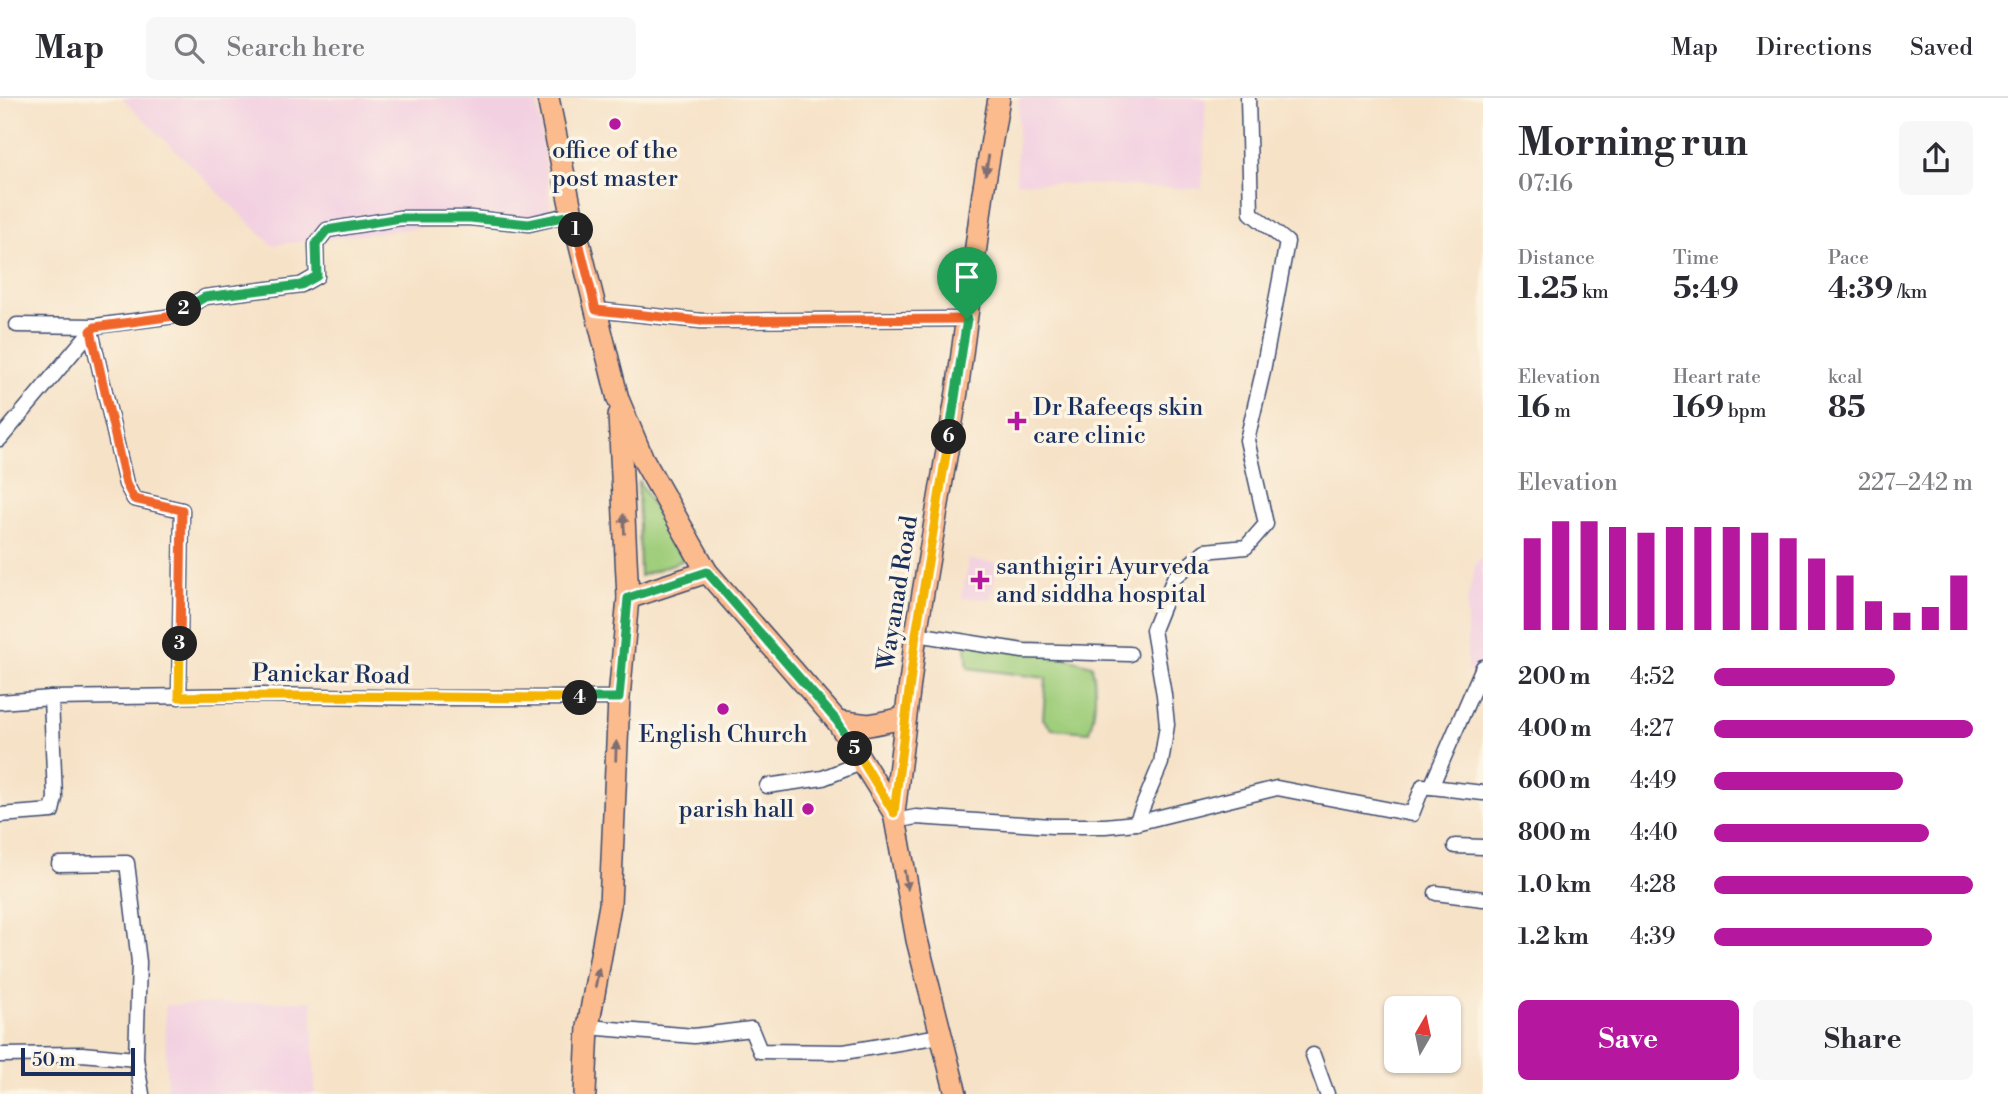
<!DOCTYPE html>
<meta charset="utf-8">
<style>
body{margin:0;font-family:"Libre Bodoni",serif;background:#f7f7f7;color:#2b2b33;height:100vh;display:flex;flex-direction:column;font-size:26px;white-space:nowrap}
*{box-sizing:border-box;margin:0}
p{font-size:23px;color:#7c7c81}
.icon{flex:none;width:38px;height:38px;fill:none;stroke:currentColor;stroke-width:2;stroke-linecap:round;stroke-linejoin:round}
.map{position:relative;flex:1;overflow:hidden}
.sheet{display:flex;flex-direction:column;background:#fff;width:525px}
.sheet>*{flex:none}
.needle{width:46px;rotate:9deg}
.tools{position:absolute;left:1384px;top:898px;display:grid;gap:14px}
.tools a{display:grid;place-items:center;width:77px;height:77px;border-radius:10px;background:#fff;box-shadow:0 2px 5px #0004;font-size:35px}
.scale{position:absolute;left:21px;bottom:18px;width:114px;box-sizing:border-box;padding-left:7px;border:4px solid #1b2f5e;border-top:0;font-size:19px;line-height:24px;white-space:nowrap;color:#1b2f5e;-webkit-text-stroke:5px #fcf5e5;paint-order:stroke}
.pin{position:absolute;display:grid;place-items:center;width:60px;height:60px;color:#fff;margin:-72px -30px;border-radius:50% 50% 50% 0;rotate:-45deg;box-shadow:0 0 7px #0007}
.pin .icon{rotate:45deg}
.km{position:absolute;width:35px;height:35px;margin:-18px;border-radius:50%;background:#222;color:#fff;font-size:19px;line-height:35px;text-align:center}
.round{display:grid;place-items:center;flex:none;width:74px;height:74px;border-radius:10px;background:#f7f7f7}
.headline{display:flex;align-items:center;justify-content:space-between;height:119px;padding:0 35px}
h1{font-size:38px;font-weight:800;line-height:52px}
.figures{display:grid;grid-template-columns:repeat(3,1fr);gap:10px;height:119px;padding:7px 35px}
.figures div{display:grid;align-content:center}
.figures b{font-size:30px;font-weight:800}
.figures small{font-size:19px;font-weight:400}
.figures p{font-size:19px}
.chart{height:196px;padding:14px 35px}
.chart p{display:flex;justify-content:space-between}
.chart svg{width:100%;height:126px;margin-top:7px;stroke:#b5179e;stroke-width:6}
.primary-button{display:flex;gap:14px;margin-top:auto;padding:14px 35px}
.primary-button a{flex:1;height:80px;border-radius:10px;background:#b5179e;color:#fff;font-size:28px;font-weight:800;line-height:80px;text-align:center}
.primary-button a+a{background:#f7f7f7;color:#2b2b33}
ul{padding:0 35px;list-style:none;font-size:23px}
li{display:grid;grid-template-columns:112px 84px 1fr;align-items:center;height:52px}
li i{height:18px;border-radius:9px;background:#b5179e}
header{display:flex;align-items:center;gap:42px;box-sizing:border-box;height:98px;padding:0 35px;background:#fff;border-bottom:2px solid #e1e1e2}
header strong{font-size:33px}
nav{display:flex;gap:38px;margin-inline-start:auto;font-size:24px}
.search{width:490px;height:63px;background:#f7f7f7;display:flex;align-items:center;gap:18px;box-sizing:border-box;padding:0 24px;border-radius:10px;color:#7c7c81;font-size:26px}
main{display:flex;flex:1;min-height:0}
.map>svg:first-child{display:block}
.built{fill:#f2cfe1}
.green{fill:#a0ce7c;stroke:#5e7e6d;stroke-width:2}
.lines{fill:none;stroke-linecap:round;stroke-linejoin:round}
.street-casing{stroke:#3c4a6e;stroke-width:17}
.primary-casing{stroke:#3c4a6e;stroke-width:24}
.street{stroke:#fff;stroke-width:14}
.primary{stroke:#fbbb8d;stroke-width:21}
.oneway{fill:#806e73}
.split-1-casing{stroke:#fff;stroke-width:14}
.split-2-casing{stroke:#fff;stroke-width:14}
.split-3-casing{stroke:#fff;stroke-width:14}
.split-4-casing{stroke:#fff;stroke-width:14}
.split-5-casing{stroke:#fff;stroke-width:14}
.split-6-casing{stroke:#fff;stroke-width:14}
.split-7-casing{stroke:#fff;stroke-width:14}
.split-1{stroke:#f0652b;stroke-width:9}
.split-2{stroke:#22a559;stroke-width:9}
.split-3{stroke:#f0652b;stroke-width:9}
.split-4{stroke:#f5b400;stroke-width:9}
.split-5{stroke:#22a559;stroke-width:9}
.split-6{stroke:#f5b400;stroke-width:9}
.split-7{stroke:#22a559;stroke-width:9}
.poi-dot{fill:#b5179e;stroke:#fcf5e5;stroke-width:2.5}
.labels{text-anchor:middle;stroke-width:7;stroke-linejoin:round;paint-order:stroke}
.poi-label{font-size:24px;fill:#1b2f5e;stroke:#fcf5e5}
.street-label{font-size:24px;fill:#1b2f5e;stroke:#fcf5e5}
</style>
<header>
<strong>Map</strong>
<div class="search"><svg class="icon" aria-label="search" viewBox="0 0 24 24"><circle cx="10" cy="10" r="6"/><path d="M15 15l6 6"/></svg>Search here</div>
<nav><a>Map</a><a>Directions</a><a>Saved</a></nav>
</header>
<main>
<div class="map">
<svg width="1483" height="996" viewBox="0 0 1483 996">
<rect width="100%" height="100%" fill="#fcf5e5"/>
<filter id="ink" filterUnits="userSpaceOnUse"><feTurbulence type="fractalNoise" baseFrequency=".0143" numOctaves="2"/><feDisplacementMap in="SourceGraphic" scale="14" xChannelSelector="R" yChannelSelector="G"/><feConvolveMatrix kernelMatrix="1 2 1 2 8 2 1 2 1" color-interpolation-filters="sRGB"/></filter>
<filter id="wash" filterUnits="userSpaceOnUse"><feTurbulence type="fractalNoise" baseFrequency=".00686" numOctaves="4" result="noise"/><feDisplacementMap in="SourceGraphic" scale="28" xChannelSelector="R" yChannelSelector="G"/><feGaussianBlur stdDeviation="1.57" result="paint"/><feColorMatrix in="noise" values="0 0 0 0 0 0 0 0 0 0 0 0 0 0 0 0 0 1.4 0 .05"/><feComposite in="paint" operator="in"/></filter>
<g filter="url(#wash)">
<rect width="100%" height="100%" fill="#f6e2c7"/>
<!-- built -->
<g class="built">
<polygon points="122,0 537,0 551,115 272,147"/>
<polygon points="1019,0 1206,0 1202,91 1016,84"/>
<polygon points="1483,459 1483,576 1467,572 1467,503 1476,464"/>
<polygon points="969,462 997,465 991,501 961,500"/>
<polygon points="312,903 315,996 167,996 165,907"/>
</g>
<!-- green -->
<g class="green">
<polygon points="638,382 684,462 640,478"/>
<path d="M 965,539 L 1047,543 L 1060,558 L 1092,567 C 1096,591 1097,611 1089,634 L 1052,631 L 1043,621 L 1046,580 L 968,570 Z"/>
</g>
</g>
<g filter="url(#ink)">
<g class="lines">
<!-- street casing -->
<g class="street-casing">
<g id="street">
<polyline points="596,212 701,223 967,221"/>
<polyline points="17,227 95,228"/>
<polyline points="91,233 126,386 134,401 182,412 179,599"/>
<polyline points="0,341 95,228 174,218 205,199 301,187 317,178 316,146 327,132 400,120 470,120 529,126 572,116"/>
<polyline points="916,536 1023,553 1130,556"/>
<polyline points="0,604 51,600 261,597 427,600 619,600"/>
<polyline points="767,688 823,680 863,664"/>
<polyline points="1431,689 1483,569"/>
<polyline points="0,717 52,713 55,700 51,600"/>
<polyline points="895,723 916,719 1052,728 1105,728 1136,725 1277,690 1412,716 1423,688 1483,695"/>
<polyline points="1136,725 1161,665 1167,627 1164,597 1153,532 1174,480 1205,453 1246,449 1266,426 1247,342 1262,278 1287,144 1251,115 1248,0"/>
<polyline points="1455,748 1483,749"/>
<polyline points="59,766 127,765 139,864 136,961 142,996"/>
<polyline points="1436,795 1483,801"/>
<polyline points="588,929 694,938 751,931 760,953 844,954 940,938"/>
<polyline points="0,957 82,956 136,961"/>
<polyline points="1313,957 1327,996"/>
</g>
</g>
<!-- primary casing -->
<g class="primary-casing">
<g id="primary">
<polyline points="548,0 572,116 618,301 643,361 707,474 837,623 894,715"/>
<polyline points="628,500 707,474"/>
<polyline points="837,623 869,627 904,620"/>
<polyline points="585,996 588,929 610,807 619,600 628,500 619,317"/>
<polyline points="956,996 917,842 894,715 916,536 957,294 983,95 999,0"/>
</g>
</g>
<!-- street -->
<use href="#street" class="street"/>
<!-- primary -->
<use href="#primary" class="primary"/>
</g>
<!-- one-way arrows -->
<defs><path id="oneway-solid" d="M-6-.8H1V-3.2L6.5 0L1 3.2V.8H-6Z" transform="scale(1.75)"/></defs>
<g class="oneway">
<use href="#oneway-solid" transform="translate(987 67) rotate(100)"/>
<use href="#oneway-solid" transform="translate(624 426) rotate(-93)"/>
<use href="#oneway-solid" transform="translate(616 653) rotate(-88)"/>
<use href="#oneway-solid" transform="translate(906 782) rotate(80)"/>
<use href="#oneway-solid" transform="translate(597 880) rotate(-80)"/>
</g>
</g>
<g class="lines" filter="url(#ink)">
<!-- split-1 casing -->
<g class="split-1-casing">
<polyline id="split-1" points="576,132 596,212 701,223 967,221"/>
</g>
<!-- split-2 casing -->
<g class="split-2-casing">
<polyline id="split-2" points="184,211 205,199 301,187 317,178 316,146 327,132 400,120 470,120 529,126 572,117 576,132"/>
</g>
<!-- split-3 casing -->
<g class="split-3-casing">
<polyline id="split-3" points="180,546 182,412 134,401 126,386 91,233 95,229 174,218 184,211"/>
</g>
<!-- split-4 casing -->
<g class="split-4-casing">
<path id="split-4" d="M 180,546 L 179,599 C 313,596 446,600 580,600"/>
</g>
<!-- split-5 casing -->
<g class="split-5-casing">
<polyline id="split-5" points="580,600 619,600 628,500 707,474 837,623 855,651"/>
</g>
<!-- split-6 casing -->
<g class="split-6-casing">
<polyline id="split-6" points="855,651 894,715 916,536 949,339"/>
</g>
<!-- split-7 casing -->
<g class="split-7-casing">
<polyline id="split-7" points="949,339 967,221"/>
</g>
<!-- split-1 -->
<use href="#split-1" class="split-1"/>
<!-- split-2 -->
<use href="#split-2" class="split-2"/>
<!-- split-3 -->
<use href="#split-3" class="split-3"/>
<!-- split-4 -->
<use href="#split-4" class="split-4"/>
<!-- split-5 -->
<use href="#split-5" class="split-5"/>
<!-- split-6 -->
<use href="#split-6" class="split-6"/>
<!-- split-7 -->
<use href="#split-7" class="split-7"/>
</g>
<!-- markers -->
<g class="poi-dot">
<circle cx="615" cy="26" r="7"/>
<path d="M1013.5 312.5h7v7h7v7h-7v7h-7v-7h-7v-7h7z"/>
<path d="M976.5 471.5h7v7h7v7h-7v7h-7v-7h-7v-7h7z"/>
<circle cx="723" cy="611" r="7"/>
<circle cx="808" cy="711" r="7"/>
</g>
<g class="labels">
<!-- poi labels -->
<g class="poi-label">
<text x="615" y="60">office of the<tspan x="615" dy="28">post master</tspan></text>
<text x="1033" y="317" text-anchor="start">Dr Rafeeqs skin<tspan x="1033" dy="28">care clinic</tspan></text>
<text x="996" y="476" text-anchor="start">santhigiri Ayurveda<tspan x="996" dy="28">and siddha hospital</tspan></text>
<text x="723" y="644">English Church</text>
<text x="794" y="719" text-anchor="end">parish hall</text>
</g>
<!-- street labels -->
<g class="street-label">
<text transform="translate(897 495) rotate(-81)" y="8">Wayanad Road</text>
<text transform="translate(331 576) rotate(1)" y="8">Panickar Road</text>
</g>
</g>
</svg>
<div class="tools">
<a><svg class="needle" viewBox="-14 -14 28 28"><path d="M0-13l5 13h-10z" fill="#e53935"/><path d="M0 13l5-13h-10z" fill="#7c7c81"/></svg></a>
</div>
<div class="scale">50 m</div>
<div class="pin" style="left:967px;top:221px;background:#1e9e55"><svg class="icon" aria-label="arrive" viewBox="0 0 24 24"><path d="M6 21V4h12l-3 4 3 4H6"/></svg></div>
<b class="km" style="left:576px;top:132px">1</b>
<b class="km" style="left:184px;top:211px">2</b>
<b class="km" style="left:180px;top:546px">3</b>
<b class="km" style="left:580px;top:600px">4</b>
<b class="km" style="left:855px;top:651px">5</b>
<b class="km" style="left:949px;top:339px">6</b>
</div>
<section class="sheet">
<div class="headline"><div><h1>Morning run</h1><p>07:16</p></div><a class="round"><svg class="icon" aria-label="share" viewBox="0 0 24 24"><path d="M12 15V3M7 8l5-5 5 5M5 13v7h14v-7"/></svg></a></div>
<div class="figures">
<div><p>Distance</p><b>1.25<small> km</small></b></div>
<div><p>Time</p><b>5:49</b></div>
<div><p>Pace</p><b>4:39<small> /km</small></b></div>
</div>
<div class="figures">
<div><p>Elevation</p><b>16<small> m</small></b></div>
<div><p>Heart rate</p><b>169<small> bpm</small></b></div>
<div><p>kcal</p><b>85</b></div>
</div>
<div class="chart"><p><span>Elevation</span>227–242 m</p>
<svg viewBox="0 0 160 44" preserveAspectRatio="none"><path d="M5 44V12M15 44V6M25 44V6M35 44V8M45 44V10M55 44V8M65 44V8M75 44V8M85 44V10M95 44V12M105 44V19M115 44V25M125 44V34M135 44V38M145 44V36M155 44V25"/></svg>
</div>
<ul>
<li><b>200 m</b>4:52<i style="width:70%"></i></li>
<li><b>400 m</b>4:27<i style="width:100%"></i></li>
<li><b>600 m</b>4:49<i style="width:73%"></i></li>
<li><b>800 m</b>4:40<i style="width:83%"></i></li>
<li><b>1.0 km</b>4:28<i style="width:100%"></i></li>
<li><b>1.2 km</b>4:39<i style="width:84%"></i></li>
</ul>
<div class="primary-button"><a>Save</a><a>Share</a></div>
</section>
</main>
